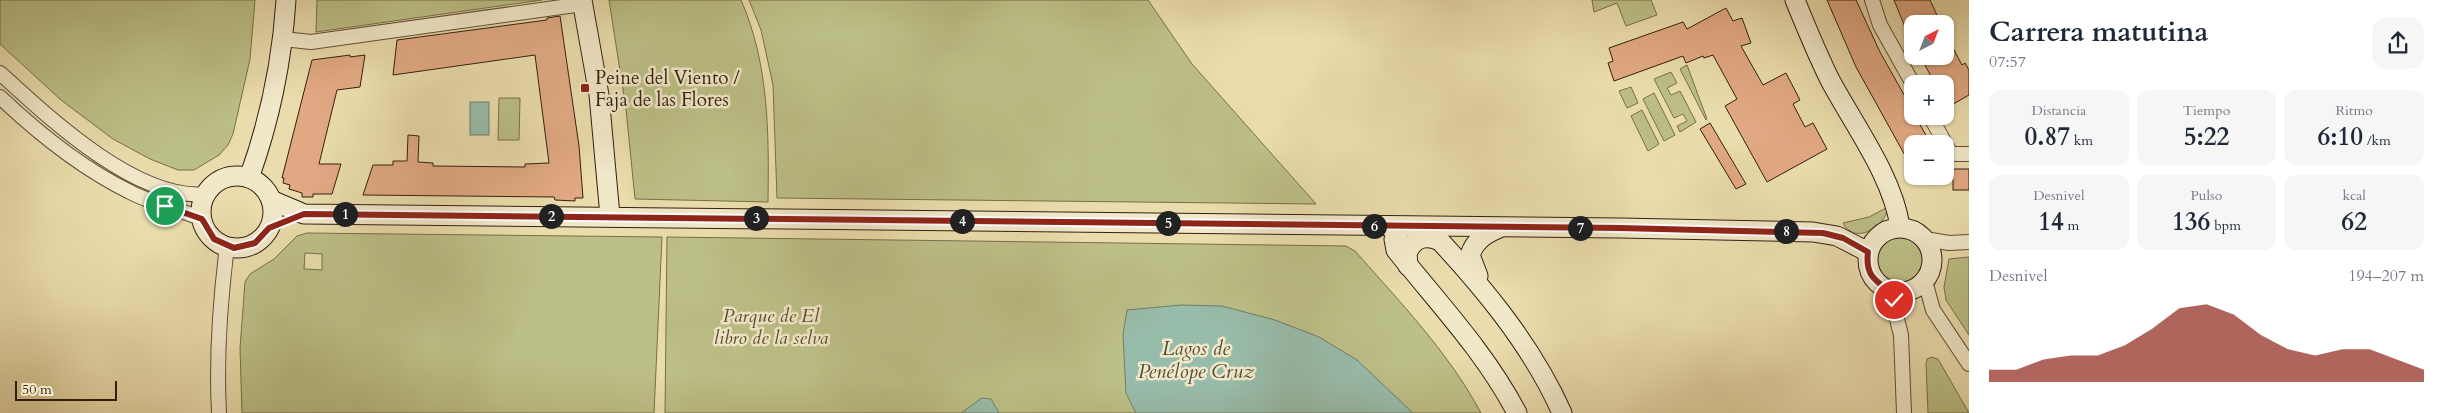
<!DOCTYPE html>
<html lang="es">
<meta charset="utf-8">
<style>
body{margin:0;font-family:Cardo,serif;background:#f6f6f7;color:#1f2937;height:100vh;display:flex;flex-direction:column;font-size:19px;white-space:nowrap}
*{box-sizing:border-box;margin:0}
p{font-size:16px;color:#747a83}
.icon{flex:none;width:28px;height:28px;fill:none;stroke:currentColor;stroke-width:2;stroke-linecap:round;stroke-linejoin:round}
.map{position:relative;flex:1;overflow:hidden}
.sheet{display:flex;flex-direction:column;background:#fff;width:475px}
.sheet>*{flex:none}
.needle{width:32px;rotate:42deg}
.fabs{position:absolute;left:1904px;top:15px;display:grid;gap:10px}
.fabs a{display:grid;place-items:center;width:50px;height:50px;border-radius:10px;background:#fff;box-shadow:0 1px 4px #0004;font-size:25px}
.scale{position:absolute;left:15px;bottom:12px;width:102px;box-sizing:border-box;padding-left:5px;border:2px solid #341f0f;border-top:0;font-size:14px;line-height:18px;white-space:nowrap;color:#341f0f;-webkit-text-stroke:4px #f1e8c9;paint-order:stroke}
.pin{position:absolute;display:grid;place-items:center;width:42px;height:42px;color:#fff;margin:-21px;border:2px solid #fff;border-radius:50%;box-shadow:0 1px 5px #0007}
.km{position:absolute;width:25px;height:25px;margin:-12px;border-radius:50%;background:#222;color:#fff;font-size:14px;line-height:25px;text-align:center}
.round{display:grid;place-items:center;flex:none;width:52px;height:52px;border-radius:15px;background:#f6f6f7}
.headline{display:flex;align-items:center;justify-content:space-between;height:85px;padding:0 20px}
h1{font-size:28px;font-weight:700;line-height:38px}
.metrics{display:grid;grid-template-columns:repeat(3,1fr);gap:8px;height:85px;padding:5px 20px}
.metrics div{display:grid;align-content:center;border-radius:12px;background:#f6f6f7;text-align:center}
.metrics b{font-size:25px;font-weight:700}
.metrics small{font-size:14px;font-weight:400}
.metrics p{font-size:14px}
.chart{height:140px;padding:10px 20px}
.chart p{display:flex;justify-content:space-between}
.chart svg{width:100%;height:90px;margin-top:5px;fill:#8f2418;opacity:.7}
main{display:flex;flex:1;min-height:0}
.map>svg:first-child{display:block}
.green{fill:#bcbf86;stroke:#786f4a;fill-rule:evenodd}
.water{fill:#98bcaa;stroke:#707d6c}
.building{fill:#e1a983;stroke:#341f0f}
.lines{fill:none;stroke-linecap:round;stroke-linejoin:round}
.street-casing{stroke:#624e36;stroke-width:16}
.secondary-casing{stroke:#341f0f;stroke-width:21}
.street{stroke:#f1e8c9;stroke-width:14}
.secondary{stroke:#f1e8c9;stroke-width:19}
.route-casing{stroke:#fff;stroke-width:10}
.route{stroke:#8f2418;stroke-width:6}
.poi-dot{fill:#8f2418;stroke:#f1e8c9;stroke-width:2}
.labels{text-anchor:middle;stroke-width:5;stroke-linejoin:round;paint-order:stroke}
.poi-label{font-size:19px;fill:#341f0f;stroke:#f1e8c9;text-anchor:start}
.park-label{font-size:19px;font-style:italic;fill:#5d4f33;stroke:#f1e8c9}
.water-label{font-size:20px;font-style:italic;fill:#524e3e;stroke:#f1e8c9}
</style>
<main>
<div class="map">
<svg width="1969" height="413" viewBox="0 0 1969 413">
<rect width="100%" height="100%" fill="#eadcac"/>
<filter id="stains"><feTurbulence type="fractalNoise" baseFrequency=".004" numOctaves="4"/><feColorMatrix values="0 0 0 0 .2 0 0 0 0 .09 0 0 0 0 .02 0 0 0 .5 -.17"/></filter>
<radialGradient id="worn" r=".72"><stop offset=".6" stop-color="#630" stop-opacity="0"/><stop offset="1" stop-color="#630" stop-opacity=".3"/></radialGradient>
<!-- green -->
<g class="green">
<polygon points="0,0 255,0 250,59 233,134 228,145 219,155 194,170 178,170 150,159 113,139 61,100 0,44"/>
<polygon points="317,0 542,0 316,32"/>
<path d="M 609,0 L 741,0 C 769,64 769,133 768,202 L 635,199 L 626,109 Z"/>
<polygon points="749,0 1148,0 1192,64 1316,204 777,198 773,85 761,30"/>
<polygon points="1592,0 1651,0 1657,15 1626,26 1617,3 1594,12"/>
<polygon points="1687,65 1707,119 1706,120 1680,69"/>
<polygon points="1671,72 1677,83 1667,88 1671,95 1680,91 1696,122 1680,132 1677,126 1687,121 1683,114 1674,118 1654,79"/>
<polygon points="1631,87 1638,103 1627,108 1619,91"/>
<polygon points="1654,93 1675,135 1664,141 1643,99"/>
<polygon points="499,98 520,98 519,140 498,140"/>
<polygon points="1642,110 1659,144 1648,151 1631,116"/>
<path d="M 1888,207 C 1886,227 1854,246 1843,223 L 1869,217 Z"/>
<path d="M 307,233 L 662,237 L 654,413 L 242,413 L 240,348 L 245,282 L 250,274 L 274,259 L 297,236 ZM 305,253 L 322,254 L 322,270 L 304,269 Z"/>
<circle cx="1900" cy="260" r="25"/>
<path d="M 667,237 L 1346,246 L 1355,251 C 1400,302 1449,353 1481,413 L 665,413 Z"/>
<polygon points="1969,257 1969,335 1946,300 1944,287 1949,259"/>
<polygon points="1932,357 1938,359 1969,413 1928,413 1926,363 1927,359"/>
</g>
<!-- water -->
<g class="water">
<rect x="470" y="102" width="19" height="33"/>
<polygon points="1181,305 1222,306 1275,320 1319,337 1357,360 1413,413 1136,413 1126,393 1123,335 1127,310"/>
<polygon points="982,398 991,399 999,413 961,413"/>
</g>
<!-- building -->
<g class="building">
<polygon points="1827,0 1856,0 1880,52 1912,109 1912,116 1915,116 1931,144 1912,144 1912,168 1856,67"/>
<polygon points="1894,0 1930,0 1941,24 1912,24 1912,44"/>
<polygon points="1726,8 1733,21 1742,18 1751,43 1741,46 1763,85 1786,73 1800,100 1793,104 1805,127 1813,123 1827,149 1767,182 1725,106 1737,99 1713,55 1704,58 1703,56 1686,63 1683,56 1614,81 1608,63 1613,61 1609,48 1683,22 1687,29"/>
<polygon points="560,16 579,146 583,198 575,198 575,201 555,200 554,197 363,195 373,165 393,165 393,161 407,161 408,135 419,136 418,162 433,163 433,166 525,167 525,164 549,163 535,55 393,75 397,40 547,20 547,18"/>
<polygon points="1945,33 1962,65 1965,63 1969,70 1969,95 1948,107 1945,101 1945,84 1941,84 1937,78 1933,80 1920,56 1945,56"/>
<polygon points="350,55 350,57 365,55 360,87 337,90 319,164 341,164 332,194 313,194 313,197 302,197 302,193 289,189 290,185 283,183 284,178 282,178 312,60"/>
<polygon points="1710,123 1746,184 1736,189 1700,129"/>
<rect x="1953" y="169" width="16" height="21"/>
</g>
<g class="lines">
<!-- street casing -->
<g class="street-casing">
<g id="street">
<polyline points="1872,0 1880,25 1913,84"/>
<polyline points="283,39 311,42 583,4"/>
<path d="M 0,73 C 48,117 137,201 206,194"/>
<path d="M 0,97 C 39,134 81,168 130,192 C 153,204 179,209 202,219"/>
<polyline points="1930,116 1951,154 1969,154"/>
<polyline points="1925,239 1949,243 1969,242"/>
<polyline points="1925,281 1933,310 1969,364"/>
<polyline points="1890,291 1901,335 1904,413"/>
<path d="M 219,413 C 216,357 220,302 227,246"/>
</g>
</g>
<!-- secondary casing -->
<g class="secondary-casing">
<g id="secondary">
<polyline points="582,0 599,95 610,216"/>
<path d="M 1795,0 C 1806,27 1817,54 1830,80 C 1854,125 1893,177 1900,227"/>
<circle cx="237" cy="212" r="36"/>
<path d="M 249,178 C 270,120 282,62 286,0"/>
<polyline points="271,200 304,214 1620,228 1813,232 1837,236 1868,252"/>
<path d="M 1402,227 L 1394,239 L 1396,250 C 1439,304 1485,352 1517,413"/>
<path d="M 1427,227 C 1479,282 1531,343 1562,413"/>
<circle cx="1900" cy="260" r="32"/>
<path d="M 1408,266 L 1407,253 C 1414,238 1425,234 1440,241"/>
<path d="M 1478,276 L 1470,255 C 1475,240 1485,234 1499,228"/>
</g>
</g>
<!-- street -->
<use href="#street" class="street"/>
<!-- secondary -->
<use href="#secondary" class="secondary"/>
</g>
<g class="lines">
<!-- route casing -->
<g class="route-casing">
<path id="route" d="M 165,206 L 202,219 L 214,239 L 234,248 L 255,243 L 269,228 L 304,214 L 1620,228 L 1823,233 L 1843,238 L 1868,252 C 1864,284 1885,280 1894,300"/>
</g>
<!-- route -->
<use href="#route" class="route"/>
</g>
<!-- markers -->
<rect class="poi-dot" x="580" y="83" width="10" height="10" rx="2.5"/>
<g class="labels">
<!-- poi labels -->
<g class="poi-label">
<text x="595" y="84">Peine del Viento /<tspan x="595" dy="22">Faja de las Flores</tspan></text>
</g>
<!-- park labels -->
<g class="park-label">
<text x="771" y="322">Parque de El<tspan x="771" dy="22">libro de la selva</tspan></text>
</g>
<!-- water labels -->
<g class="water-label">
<text x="1196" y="355">Lagos de<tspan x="1196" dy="23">Penélope Cruz</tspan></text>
</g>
</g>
<rect width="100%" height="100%" filter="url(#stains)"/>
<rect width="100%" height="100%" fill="url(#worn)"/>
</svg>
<div class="fabs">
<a><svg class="needle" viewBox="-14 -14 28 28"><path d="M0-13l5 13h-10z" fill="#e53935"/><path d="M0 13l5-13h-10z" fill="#747a83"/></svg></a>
<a>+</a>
<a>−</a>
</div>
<div class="scale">50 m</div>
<div class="pin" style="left:165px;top:206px;background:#1e9e55"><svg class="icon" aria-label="arrive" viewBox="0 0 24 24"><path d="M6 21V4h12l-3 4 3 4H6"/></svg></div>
<div class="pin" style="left:1894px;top:300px;background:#d93025"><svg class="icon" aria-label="check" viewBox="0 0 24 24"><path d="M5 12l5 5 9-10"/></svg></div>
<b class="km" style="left:345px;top:214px">1</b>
<b class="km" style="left:551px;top:216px">2</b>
<b class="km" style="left:756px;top:218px">3</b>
<b class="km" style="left:962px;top:221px">4</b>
<b class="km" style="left:1168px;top:223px">5</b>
<b class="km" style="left:1374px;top:226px">6</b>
<b class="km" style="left:1580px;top:228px">7</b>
<b class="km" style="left:1786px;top:231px">8</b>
</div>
<section class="sheet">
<div class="headline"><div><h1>Carrera matutina</h1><p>07:57</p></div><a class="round"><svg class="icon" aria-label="share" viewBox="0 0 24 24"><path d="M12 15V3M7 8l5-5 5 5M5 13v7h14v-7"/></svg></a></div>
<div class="metrics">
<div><p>Distancia</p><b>0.87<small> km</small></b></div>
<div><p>Tiempo</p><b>5:22</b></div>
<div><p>Ritmo</p><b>6:10<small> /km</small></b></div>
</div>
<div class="metrics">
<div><p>Desnivel</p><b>14<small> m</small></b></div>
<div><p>Pulso</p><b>136<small> bpm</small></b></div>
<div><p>kcal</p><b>62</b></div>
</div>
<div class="chart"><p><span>Desnivel</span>194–207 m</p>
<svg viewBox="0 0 160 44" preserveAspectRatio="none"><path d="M0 44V38L10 38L20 33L30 31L40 31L50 26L60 18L70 8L80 6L90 11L100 21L110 28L120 31L130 28L140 28L150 33L160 38V44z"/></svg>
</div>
</section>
</main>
